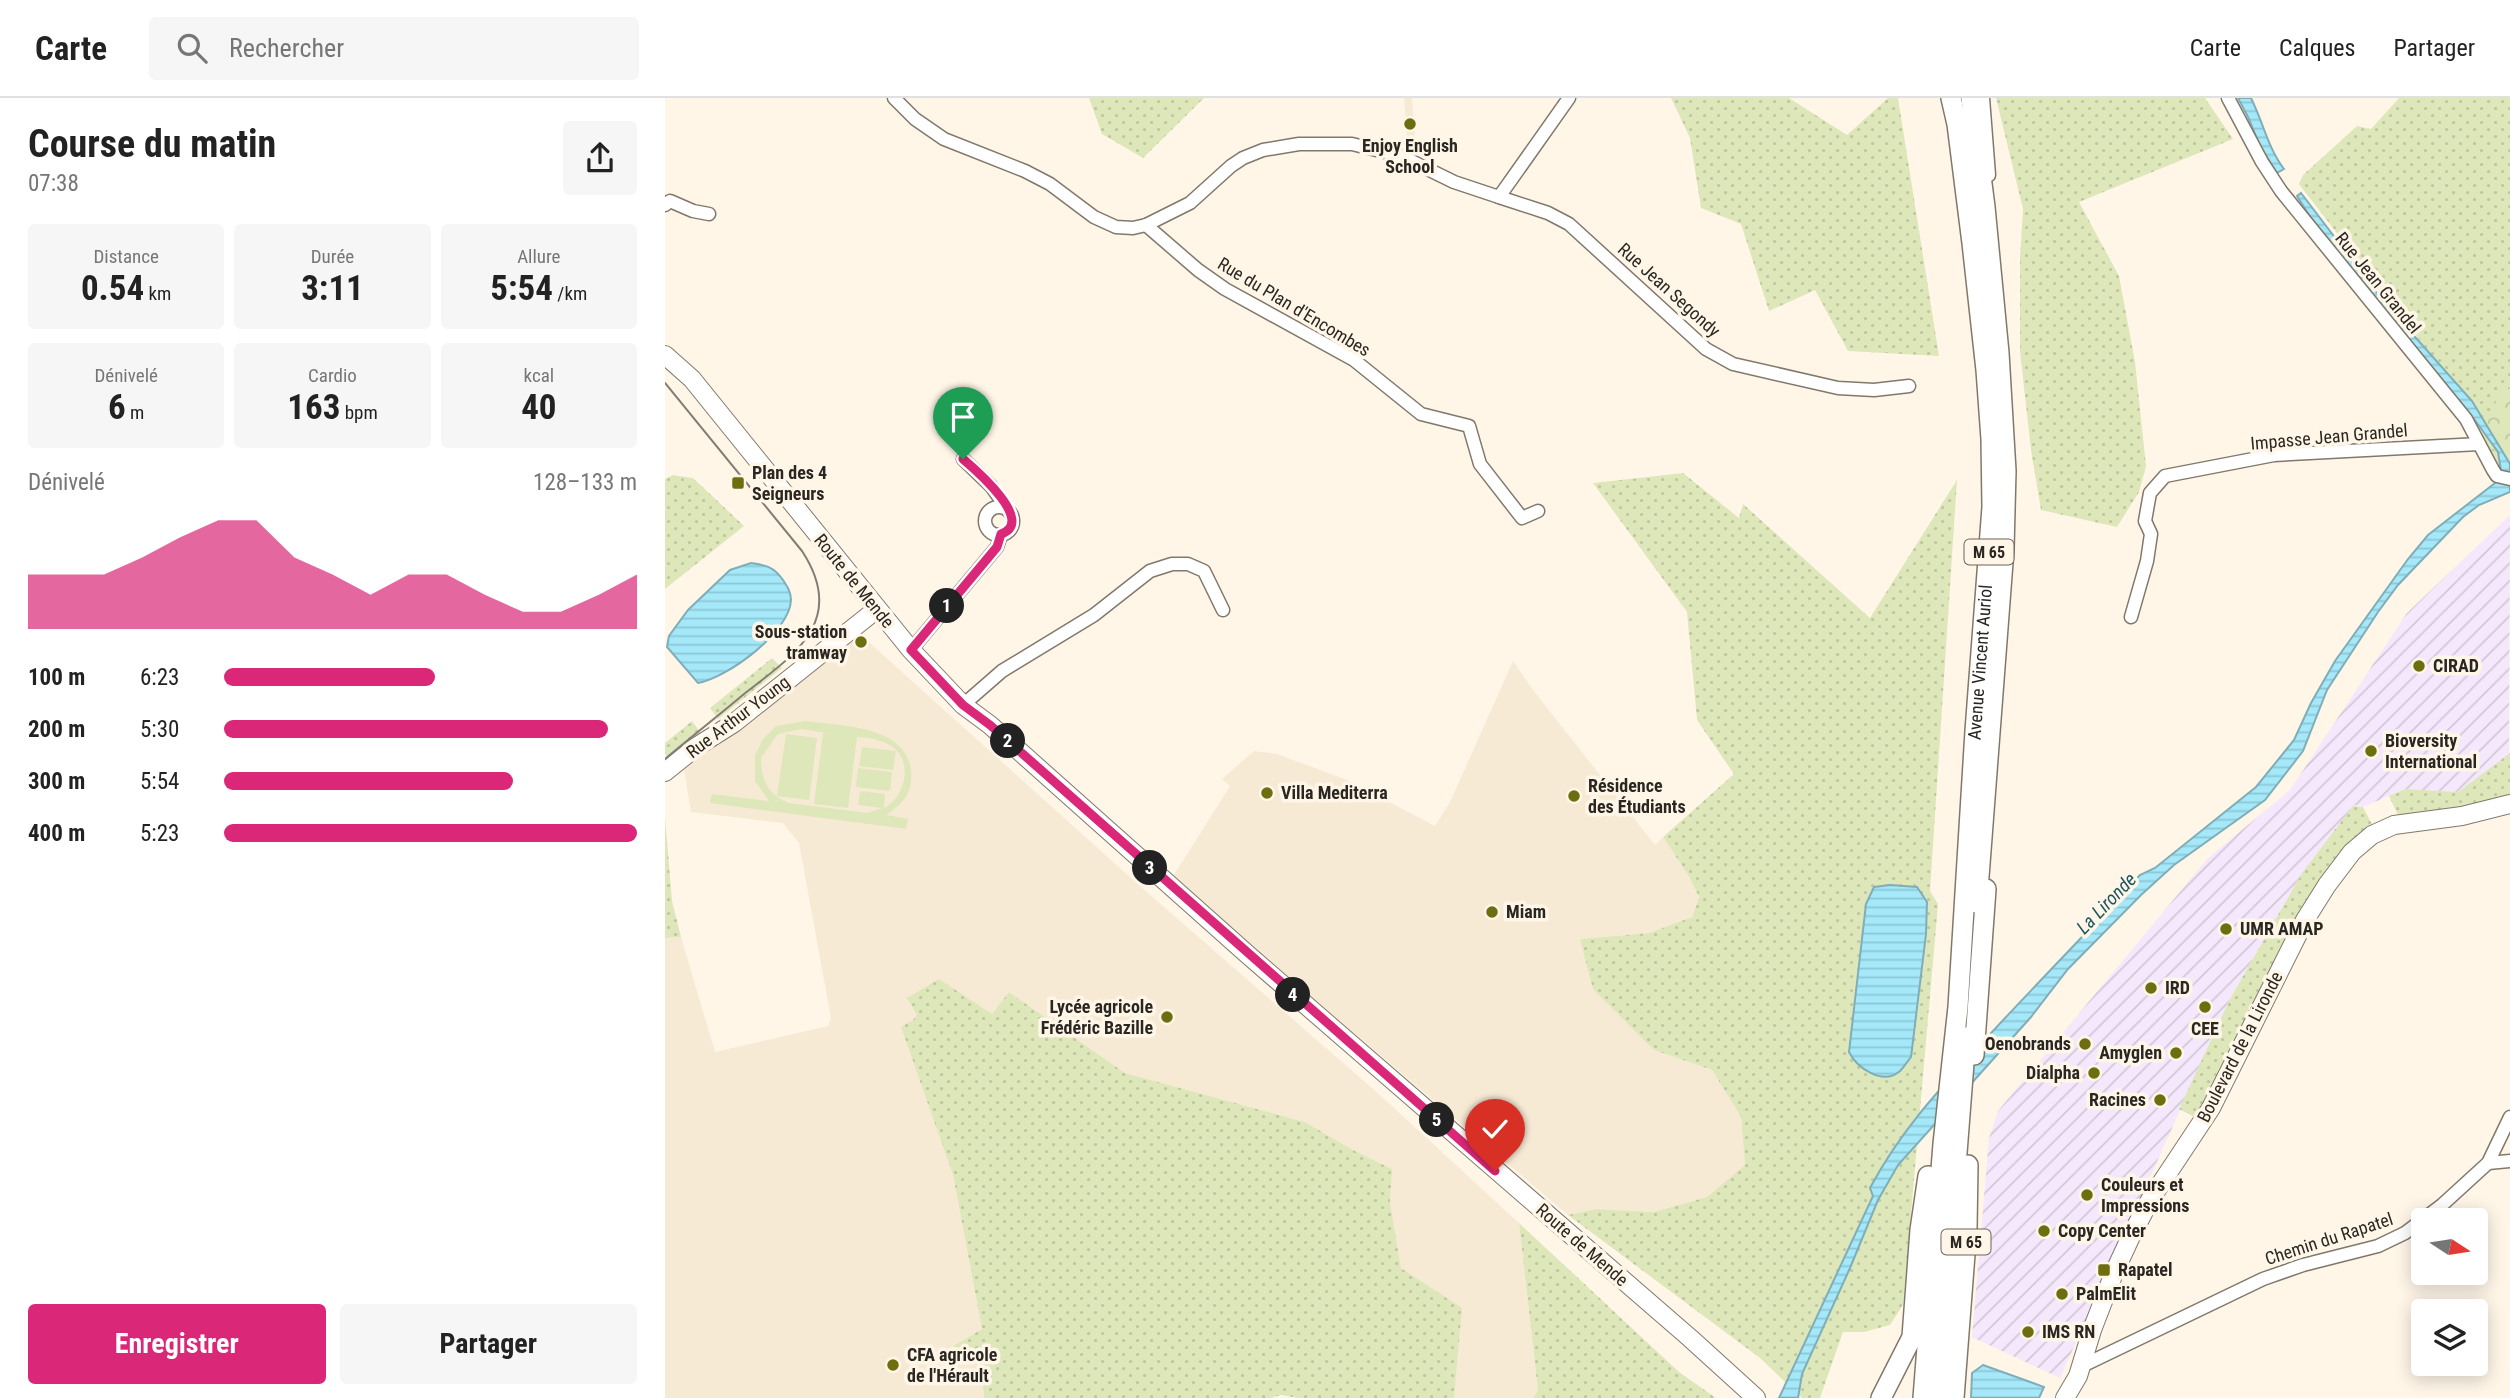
<!DOCTYPE html>
<html lang="fr">
<meta charset="utf-8">
<style>
body{margin:0;font-family:"Roboto Condensed",sans-serif;background:#f6f6f6;color:#222;height:100vh;display:flex;flex-direction:column;font-size:26px;white-space:nowrap}
*{box-sizing:border-box;margin:0}
p{font-size:23px;color:#767676}
.icon{flex:none;width:38px;height:38px;fill:none;stroke:currentColor;stroke-width:2;stroke-linecap:round;stroke-linejoin:round}
.map{position:relative;flex:1;overflow:hidden}
.panel{display:flex;flex-direction:column;background:#fff;width:665px}
.panel>*{flex:none}
.needle{width:46px;rotate:102deg}
.fabs{position:absolute;left:1746px;top:1110px;display:grid;gap:14px}
.fabs a{display:grid;place-items:center;width:77px;height:77px;border-radius:7px;background:#fff;box-shadow:0 4px 18px #0003;font-size:35px}
.pin{position:absolute;display:grid;place-items:center;width:60px;height:60px;color:#fff;margin:-72px -30px;border-radius:50% 50% 50% 0;rotate:-45deg;box-shadow:0 0 7px #0007}
.pin .icon{rotate:45deg}
.km{position:absolute;width:35px;height:35px;margin:-18px;border-radius:50%;background:#222;color:#fff;font-size:19px;line-height:35px;text-align:center}
.round{display:grid;place-items:center;flex:none;width:74px;height:74px;border-radius:7px;background:#f6f6f6}
.headline{display:flex;align-items:center;justify-content:space-between;height:119px;padding:0 28px}
h1{font-size:38px;font-weight:700;line-height:52px}
.metrics{display:grid;grid-template-columns:repeat(3,1fr);gap:10px;height:119px;padding:7px 28px}
.metrics div{display:grid;align-content:center;border-radius:7px;background:#f6f6f6;text-align:center}
.metrics b{font-size:35px;font-weight:700}
.metrics small{font-size:19px;font-weight:400}
.metrics p{font-size:19px}
.chart{height:196px;padding:14px 28px}
.chart p{display:flex;justify-content:space-between}
.chart svg{width:100%;height:126px;margin-top:7px;fill:#db2777;opacity:.7}
.primary-button{display:flex;gap:14px;margin-top:auto;padding:14px 28px}
.primary-button a{flex:1;height:80px;border-radius:7px;background:#db2777;color:#fff;font-size:28px;font-weight:700;line-height:80px;text-align:center}
.primary-button a+a{background:#f6f6f6;color:#222}
ul{padding:0 28px;list-style:none;font-size:23px}
li{display:grid;grid-template-columns:112px 84px 1fr;align-items:center;height:52px}
li i{height:18px;border-radius:9px;background:#db2777}
header{display:flex;align-items:center;gap:42px;box-sizing:border-box;height:98px;padding:0 35px;background:#fff;border-bottom:2px solid #e0e0e0}
header strong{font-size:33px}
nav{display:flex;gap:38px;margin-inline-start:auto;font-size:24px}
.search{width:490px;height:63px;background:#f6f6f6;display:flex;align-items:center;gap:18px;box-sizing:border-box;padding:0 24px;border-radius:7px;color:#767676;font-size:26px}
main{display:flex;flex:1;min-height:0}
.map>svg:first-child{display:block}
.built{fill:#f7ead5}
.industrial{fill:url(#industrial-furrows)}
.grass{fill:url(#grass-dots)}
.forest{fill:url(#forest-crowns)}
.green{fill:#dee7ba;fill-rule:evenodd}
.water{fill:url(#water-rules);stroke:#7faeb8;stroke-width:2}
.lines{fill:none;stroke-linecap:round;stroke-linejoin:round}
.street-casing{stroke:#80786b;stroke-width:15}
.secondary-casing{stroke:#80786b;stroke-width:20}
.primary-casing{stroke:#80786b;stroke-width:22}
.street{stroke:#fff;stroke-width:12}
.secondary{stroke:#fff;stroke-width:18}
.primary{stroke:#fff;stroke-width:19}
.tram{stroke:#827d74;stroke-width:2}
.route-casing{stroke:#fff;stroke-width:14}
.route{stroke:#db2777;stroke-width:9}
.poi-dot{fill:#6d6e0f;stroke:#fff6e8;stroke-width:2.5}
.labels{text-anchor:middle;stroke-width:7;stroke-linejoin:round;paint-order:stroke}
.shield{fill:#fff6e8;stroke:#6a655d;stroke-width:2}
.shield-label{font-size:16px;font-weight:bold;fill:#2a2722}
.poi-label{font-size:18px;font-weight:bold;fill:#2a2722;stroke:#fff6e8;text-anchor:start}
.street-label{font-size:18px;fill:#2a2722;stroke:#fff6e8}
.water-label{font-size:19px;font-style:italic;fill:#1d5561;stroke:#fff6e8}
</style>
<header>
<strong>Carte</strong>
<div class="search"><svg class="icon" aria-label="search" viewBox="0 0 24 24"><circle cx="10" cy="10" r="6"/><path d="M15 15l6 6"/></svg>Rechercher</div>
<nav><a>Carte</a><a>Calques</a><a>Partager</a></nav>
</header>
<main>
<section class="panel">
<div class="headline"><div><h1>Course du matin</h1><p>07:38</p></div><a class="round"><svg class="icon" aria-label="share" viewBox="0 0 24 24"><path d="M12 15V3M7 8l5-5 5 5M5 13v7h14v-7"/></svg></a></div>
<div class="metrics">
<div><p>Distance</p><b>0.54<small> km</small></b></div>
<div><p>Durée</p><b>3:11</b></div>
<div><p>Allure</p><b>5:54<small> /km</small></b></div>
</div>
<div class="metrics">
<div><p>Dénivelé</p><b>6<small> m</small></b></div>
<div><p>Cardio</p><b>163<small> bpm</small></b></div>
<div><p>kcal</p><b>40</b></div>
</div>
<div class="chart"><p><span>Dénivelé</span>128–133 m</p>
<svg viewBox="0 0 160 44" preserveAspectRatio="none"><path d="M0 44V25L10 25L20 25L30 19L40 12L50 6L60 6L70 19L80 25L90 32L100 25L110 25L120 32L130 38L140 38L150 32L160 25V44z"/></svg>
</div>
<ul>
<li><b>100 m</b>6:23<i style="width:51%"></i></li>
<li><b>200 m</b>5:30<i style="width:93%"></i></li>
<li><b>300 m</b>5:54<i style="width:70%"></i></li>
<li><b>400 m</b>5:23<i style="width:100%"></i></li>
</ul>
<div class="primary-button"><a>Enregistrer</a><a>Partager</a></div>
</section>
<div class="map">
<svg width="1845" height="1300" viewBox="0 0 1845 1300">
<defs>
<pattern id="industrial-furrows" width="10" height="10" patternUnits="userSpaceOnUse" patternTransform="scale(1.75)"><rect width="10" height="10" fill="#f5e8fc"/><path d="M-1 1l2-2M0 10L10 0M9 11l2-2" fill="none" stroke="#d2c7d8"/></pattern>
<pattern id="grass-dots" width="8" height="8" patternUnits="userSpaceOnUse" patternTransform="scale(1.75)"><rect width="8" height="8" fill="#dee7ba"/><path d="M2 2h.1M6 6h.1" fill="none" stroke="#bfc6a0" stroke-width="1.8" stroke-linecap="round"/></pattern>
<pattern id="forest-crowns" width="20" height="18" patternUnits="userSpaceOnUse" patternTransform="scale(1.75)"><rect width="20" height="18" fill="#dee7ba"/><path d="M2 6a3 3 0 1 1 6 0M12 15a3 3 0 1 1 6 0" fill="none" stroke="#bfc6a0"/></pattern>
<pattern id="water-rules" width="6" height="5" patternUnits="userSpaceOnUse" patternTransform="scale(1.75)"><rect width="6" height="5" fill="#a4e8f9"/><path d="M0 2.5h6" fill="none" stroke="#8dc7d5"/></pattern>
</defs>
<rect width="100%" height="100%" fill="#fff6e8"/>
<!-- built -->
<g class="built">
<polygon points="739,0 747,0 751,55 743,53"/>
<polygon points="196,537 476,789 715,997 854,1125 873,1292 868,1300 789,1300 796,1210 736,1170 725,1104 726,1071 690,1053 640,1024 460,975 344,894 327,916 252,917 248,922 237,930 288,1077 317,1231 288,1248 311,1259 320,1300 0,1300 0,840 16,839 50,954 163,928 166,920 134,745 118,725 26,714 19,671"/>
<polygon points="848,563 868,592 990,747 998,739 1023,777 1034,800 1027,819 984,835 916,841 989,952 1047,972 1076,1019 1080,1068 1042,1099 988,1114 931,1111 903,1117 507,780 565,688 557,681 589,653 612,656 682,682 770,728 785,704"/>
</g>
<!-- industrial -->
<polygon class="industrial" points="1845,417 1844,657 1793,694 1740,691 1698,709 1689,707 1637,775 1565,901 1395,1280 1307,1239 1324,1040 1333,1013 1543,760 1625,692 1742,515"/>
<!-- grass -->
<g class="grass">
<polygon points="424,0 539,0 478,60 437,36"/>
<polygon points="1006,0 1124,0 1182,37 1223,0 1233,0 1274,258 1183,253 1150,192 1104,213 1076,126 1036,110 1025,40"/>
<polygon points="1331,0 1540,0 1568,41 1414,104 1454,178 1470,264 1481,368 1474,394 1452,429 1376,412 1366,352 1355,254 1355,160 1358,111"/>
<polygon points="1734,0 1845,0 1845,347 1821,336 1772,265 1634,86 1638,77 1692,28 1706,31"/>
<polygon points="1018,375 1074,420 1078,406 1205,520 1292,382 1265,793 1273,806 1238,1207 1225,1227 1199,1234 1178,1234 1155,1300 1137,1300 1095,1260 903,1117 931,1111 988,1114 1042,1099 1080,1067 1076,1019 1047,972 989,952 928,891 915,841 984,835 1027,819 1034,799 1023,777 998,739 1069,676 1032,622 1022,514 928,385"/>
<polygon points="8,377 28,380 79,428 0,491 0,381"/>
<polygon points="107,560 117,570 53,621 45,610"/>
<polygon points="27,623 36,635 4,661 0,656 0,645"/>
<path d="M 1845,655 L 1845,695 C 1813,714 1769,714 1733,717 L 1724,698 L 1740,691 L 1793,694 Z"/>
<path d="M 1688,708 L 1698,709 L 1707,726 C 1653,770 1632,820 1602,880 C 1579,927 1554,973 1531,1020 L 1514,1011 L 1565,901 L 1637,775 Z"/>
<polygon points="0,719 7,803 16,839 0,840"/>
<polygon points="274,881 327,916 344,894 460,975 640,1024 690,1053 727,1071 725,1104 736,1170 797,1210 789,1300 633,1300 616,1297 606,1300 320,1300 311,1259 288,1248 317,1231 288,1077 236,929 248,922 252,917 242,900"/>
<polygon points="854,1125 1014,1274 1051,1300 868,1300 873,1292"/>
</g>
<!-- forest -->
<polygon class="forest" points="1839,290 1843,292 1845,290 1845,375 1835,374 1815,340 1833,299"/>
<!-- green -->
<g class="green">
<path d="M 141,623 C 175,628 242,627 246,673 C 248,695 239,704 222,717 L 243,721 L 241,731 L 45,705 L 47,696 L 104,703 L 90,683 L 90,657 L 98,641 L 111,628 ZM 136,631 L 168,636 L 158,635 L 149,706 L 183,710 L 192,639 C 205,640 220,642 230,651 C 248,667 239,700 219,710 L 220,696 L 195,693 L 193,707 L 217,710 L 202,715 L 124,705 C 103,697 96,682 96,660 L 113,636 Z"/>
<polygon points="121,636 152,640 144,702 112,698"/>
<polygon points="197,649 231,653 228,672 194,668"/>
<polygon points="193,670 227,674 225,693 191,689"/>
</g>
<!-- water -->
<g class="water">
<path d="M 1573,0 L 1586,0 C 1598,24 1603,50 1619,71 L 1612,75 L 1595,48 L 1583,19 Z"/>
<path d="M 1636,95 L 1719,204 L 1807,303 L 1845,366 L 1845,394 L 1814,407 L 1798,419 L 1733,487 L 1713,514 L 1662,592 L 1638,653 L 1600,702 L 1509,767 L 1476,797 L 1403,871 L 1366,919 L 1233,1067 L 1213,1102 L 1185,1170 L 1137,1276 L 1133,1300 L 1114,1300 L 1208,1098 L 1205,1090 C 1236,1032 1273,993 1316,946 C 1368,889 1423,834 1475,777 L 1490,770 L 1591,689 L 1629,642 L 1646,605 L 1670,563 L 1743,461 L 1763,437 L 1830,385 L 1840,375 L 1836,373 L 1833,354 L 1809,321 L 1646,120 L 1632,98 Z"/>
<path d="M 86,465 C 101,467 109,469 118,482 C 122,488 126,494 126,502 C 125,534 62,580 33,585 L 2,549 L 4,538 L 23,512 L 65,472 Z"/>
<path d="M 1225,787 L 1252,789 L 1262,804 L 1261,836 L 1246,959 C 1242,964 1239,969 1235,973 C 1218,988 1192,970 1184,954 L 1201,806 L 1209,789 Z"/>
<polygon points="1318,1267 1379,1289 1374,1300 1306,1300 1307,1275"/>
</g>
<g class="lines">
<!-- street casing -->
<g class="street-casing">
<g id="street">
<polyline points="229,0 250,21 279,41 360,73 385,86 429,119 451,129 468,130 481,127 525,105 566,68 578,60 598,52 634,46 687,46 736,58 789,84 834,99 904,0"/>
<polyline points="1318,0 1324,77"/>
<polyline points="1563,0 1597,64 1616,93 1801,321 1828,372 1832,378 1845,381"/>
<polyline points="834,99 883,115 904,126 1041,251 1068,266 1173,290 1209,292 1244,288"/>
<polyline points="0,107 5,103 28,113 44,116"/>
<polyline points="481,127 533,172 560,191 689,262 756,316 804,328 815,366 857,420 873,413"/>
<polyline points="298,361 326,388 343,412"/>
<circle cx="334" cy="423" r="14"/>
<polyline points="1466,519 1482,463 1486,436 1480,423 1485,395 1500,378 1609,357 1814,346"/>
<polyline points="246,552 332,449 336,437"/>
<polyline points="298,607 337,573 429,517 485,473 507,466 523,466 539,473 558,512"/>
<polyline points="1823,1065 1845,1063"/>
<polyline points="1417,1268 1598,1181 1638,1167 1713,1148 1740,1135 1777,1107 1823,1065 1845,1019"/>
</g>
</g>
<!-- secondary casing -->
<g class="secondary-casing">
<g id="secondary">
<polyline points="0,257 27,281 246,552 298,607 325,627 582,856 1025,1240 1091,1300"/>
<polyline points="0,674 31,649 69,625 212,511"/>
<polyline points="1400,1300 1413,1278 1427,1232 1449,1175 1467,1136 1485,1102 1546,1010 1640,822 1662,787 1687,754 1707,737 1729,727 1797,718 1845,706"/>
</g>
</g>
<!-- primary casing -->
<g class="primary-casing">
<g id="primary">
<polyline points="1306,0 1320,109 1334,255 1341,373 1339,451 1312,805"/>
<polyline points="1309,957 1321,791"/>
<polyline points="1216,1300 1247,1239 1255,1132 1263,1078"/>
<path id="s1" d="M 1258,1300 L 1278,1046 L 1293,909 L 1310,633 L 1327,409 L 1326,341 L 1321,272 L 1307,145 L 1292,26 L 1286,0"/>
<polyline points="1273,1300 1301,939"/>
<polyline points="1289,1300 1302,1130 1303,1067"/>
</g>
</g>
<!-- street -->
<use href="#street" class="street"/>
<!-- secondary -->
<use href="#secondary" class="secondary"/>
<!-- primary -->
<use href="#primary" class="primary"/>
<!-- tram -->
<path class="tram" d="M 0,285 L 137,453 C 183,523 129,557 79,596 C 53,618 26,639 0,661"/>
</g>
<g class="lines">
<!-- route casing -->
<g class="route-casing">
<path id="route" d="M 298,361 C 312,373 371,424 336,436 L 332,449 L 246,552 L 298,607 L 325,627 L 830,1073"/>
</g>
<!-- route -->
<use href="#route" class="route"/>
</g>
<!-- markers -->
<g class="poi-dot">
<circle cx="745" cy="26" r="7"/>
<rect x="66" y="378" width="14" height="14" rx="3.5"/>
<circle cx="196" cy="544" r="7"/>
<circle cx="1754" cy="568" r="7"/>
<circle cx="1706" cy="653" r="7"/>
<circle cx="602" cy="695" r="7"/>
<circle cx="909" cy="698" r="7"/>
<circle cx="827" cy="814" r="7"/>
<circle cx="1561" cy="831" r="7"/>
<circle cx="1486" cy="890" r="7"/>
<circle cx="1540" cy="909" r="7"/>
<circle cx="502" cy="919" r="7"/>
<circle cx="1420" cy="946" r="7"/>
<circle cx="1511" cy="955" r="7"/>
<circle cx="1429" cy="975" r="7"/>
<circle cx="1495" cy="1002" r="7"/>
<circle cx="1422" cy="1097" r="7"/>
<circle cx="1379" cy="1133" r="7"/>
<rect x="1432" y="1165" width="14" height="14" rx="3.5"/>
<circle cx="1397" cy="1196" r="7"/>
<circle cx="1363" cy="1234" r="7"/>
<circle cx="228" cy="1267" r="7"/>
</g>
<g class="labels">
<!-- shield labels -->
<g class="shield">
<rect x="1299.5" y="441.5" width="49" height="25" rx="5"/>
<rect x="1276.5" y="1131.5" width="49" height="25" rx="5"/>
</g>
<g class="shield-label">
<text x="1324" y="460">M 65</text>
<text x="1301" y="1150">M 65</text>
</g>
<!-- poi labels -->
<g class="poi-label">
<text x="745" y="54" text-anchor="middle">Enjoy English<tspan x="745" dy="21">School</tspan></text>
<text x="87" y="381">Plan des 4<tspan x="87" dy="21">Seigneurs</tspan></text>
<text x="182" y="540" text-anchor="end">Sous-station<tspan x="182" dy="21">tramway</tspan></text>
<text x="1768" y="574">CIRAD</text>
<text x="1720" y="649">Bioversity<tspan x="1720" dy="21">International</tspan></text>
<text x="923" y="694">Résidence<tspan x="923" dy="21">des Étudiants</tspan></text>
<text x="616" y="701">Villa Mediterra</text>
<text x="841" y="820">Miam</text>
<text x="1575" y="837">UMR AMAP</text>
<text x="1500" y="896">IRD</text>
<text x="488" y="915" text-anchor="end">Lycée agricole<tspan x="488" dy="21">Frédéric Bazille</tspan></text>
<text x="1540" y="937" text-anchor="middle">CEE</text>
<text x="1406" y="952" text-anchor="end">Oenobrands</text>
<text x="1497" y="961" text-anchor="end">Amyglen</text>
<text x="1415" y="981" text-anchor="end">Dialpha</text>
<text x="1481" y="1008" text-anchor="end">Racines</text>
<text x="1436" y="1093">Couleurs et<tspan x="1436" dy="21">Impressions</tspan></text>
<text x="1393" y="1139">Copy Center</text>
<text x="1453" y="1178">Rapatel</text>
<text x="1411" y="1202">PalmElit</text>
<text x="1377" y="1240">IMS RN</text>
<text x="242" y="1263">CFA agricole<tspan x="242" dy="21">de l'Hérault</tspan></text>
</g>
<!-- street labels -->
<g class="street-label">
<text transform="translate(1713 185) rotate(51)" y="6">Rue Jean Grandel</text>
<text transform="translate(1004 192) rotate(42)" y="6">Rue Jean Segondy</text>
<text transform="translate(629 209) rotate(31)" y="6">Rue du Plan d'Encombes</text>
<text transform="translate(1664 339) rotate(-5)" y="6">Impasse Jean Grandel</text>
<text transform="translate(189 483) rotate(51)" y="6">Route de Mende</text>
<text dy="6" stroke="none"><textPath href="#s1" startOffset="738">Avenue Vincent Auriol</textPath></text>
<text transform="translate(73 619) rotate(-37)" y="6">Rue Arthur Young</text>
<text transform="translate(1575 949) rotate(-63)" y="6">Boulevard de la Lironde</text>
<text transform="translate(1664 1141) rotate(-18)" y="6">Chemin du Rapatel</text>
<text transform="translate(917 1147) rotate(41)" y="6">Route de Mende</text>
</g>
<!-- water labels -->
<g class="water-label">
<text transform="translate(1441 805) rotate(-46)" y="7">La Lironde</text>
</g>
</g>
</svg>
<div class="fabs">
<a><svg class="needle" viewBox="-14 -14 28 28"><path d="M0-13l5 13h-10z" fill="#e53935"/><path d="M0 13l5-13h-10z" fill="#767676"/></svg></a>
<a><svg class="icon" aria-label="layers" viewBox="0 0 24 24"><path d="M12 4l9 5-9 5-9-5zM3 14l9 5 9-5"/></svg></a>
</div>
<div class="pin" style="left:298px;top:361px;background:#1e9e55"><svg class="icon" aria-label="arrive" viewBox="0 0 24 24"><path d="M6 21V4h12l-3 4 3 4H6"/></svg></div>
<div class="pin" style="left:830px;top:1073px;background:#d93025"><svg class="icon" aria-label="check" viewBox="0 0 24 24"><path d="M5 12l5 5 9-10"/></svg></div>
<b class="km" style="left:282px;top:508px">1</b>
<b class="km" style="left:343px;top:643px">2</b>
<b class="km" style="left:485px;top:770px">3</b>
<b class="km" style="left:628px;top:897px">4</b>
<b class="km" style="left:772px;top:1022px">5</b>
</div>
</main>
